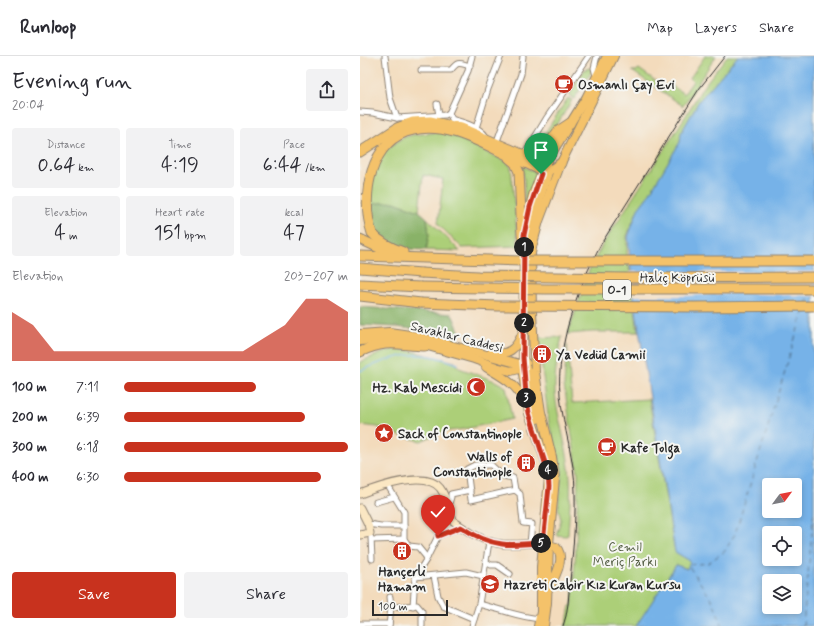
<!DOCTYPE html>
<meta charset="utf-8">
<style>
body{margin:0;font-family:Mynerve,sans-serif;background:#f2f2f3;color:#2b2b33;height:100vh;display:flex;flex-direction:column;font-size:15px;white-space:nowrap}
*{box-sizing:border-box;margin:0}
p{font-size:13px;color:#7c7c81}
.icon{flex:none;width:22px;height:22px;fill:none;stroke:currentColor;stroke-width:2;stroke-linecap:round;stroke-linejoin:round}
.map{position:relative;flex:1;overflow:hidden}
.side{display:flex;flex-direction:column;background:#fff;width:360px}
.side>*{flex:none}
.needle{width:26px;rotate:58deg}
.fabs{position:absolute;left:402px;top:422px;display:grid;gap:8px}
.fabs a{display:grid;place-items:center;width:40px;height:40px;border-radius:4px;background:#fff;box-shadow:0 2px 6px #0003;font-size:20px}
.scale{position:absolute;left:12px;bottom:10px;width:76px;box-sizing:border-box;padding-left:4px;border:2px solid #2b2b2b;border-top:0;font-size:11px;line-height:14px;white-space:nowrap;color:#2b2b2b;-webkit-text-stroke:3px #f6f6f2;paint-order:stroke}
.pin{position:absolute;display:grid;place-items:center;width:34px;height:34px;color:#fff;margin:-41px -17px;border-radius:50% 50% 50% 0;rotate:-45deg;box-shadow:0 0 4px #0007}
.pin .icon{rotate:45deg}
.km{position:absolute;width:20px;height:20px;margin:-10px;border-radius:50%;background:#222;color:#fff;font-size:11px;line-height:20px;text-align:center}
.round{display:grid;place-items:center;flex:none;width:42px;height:42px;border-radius:4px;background:#f2f2f3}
.overview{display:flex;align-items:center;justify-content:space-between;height:68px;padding:0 12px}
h1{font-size:22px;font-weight:600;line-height:30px}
.metrics{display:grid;grid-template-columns:repeat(3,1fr);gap:6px;height:68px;padding:4px 12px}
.metrics div{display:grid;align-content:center;border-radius:4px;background:#f2f2f3;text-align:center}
.metrics b{font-size:20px;font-weight:600}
.metrics small{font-size:11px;font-weight:400}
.metrics p{font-size:11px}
.chart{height:112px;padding:8px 12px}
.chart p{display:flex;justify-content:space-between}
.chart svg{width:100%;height:72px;margin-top:4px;fill:#c8321e;opacity:.7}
.primary-button{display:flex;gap:8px;margin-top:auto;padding:8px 12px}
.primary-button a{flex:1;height:46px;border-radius:4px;background:#c8321e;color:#fff;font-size:16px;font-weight:600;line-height:46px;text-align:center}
.primary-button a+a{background:#f2f2f3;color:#2b2b33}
ul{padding:0 12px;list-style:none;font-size:13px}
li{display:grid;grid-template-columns:64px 48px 1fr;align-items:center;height:30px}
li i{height:10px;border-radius:5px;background:#c8321e}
header{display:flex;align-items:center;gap:24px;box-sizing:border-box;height:56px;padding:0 20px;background:#fff;border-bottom:1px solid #e1e1e2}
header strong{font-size:19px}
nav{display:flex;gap:22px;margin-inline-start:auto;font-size:14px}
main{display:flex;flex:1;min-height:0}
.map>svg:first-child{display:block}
.green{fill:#accf78;stroke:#6c7d52}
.forest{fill:#89b268;stroke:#5a6e4a}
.water{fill:#76b2e8;stroke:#506e8a;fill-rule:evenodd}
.pier{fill:#f3dbbc}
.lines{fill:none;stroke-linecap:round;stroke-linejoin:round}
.stream{stroke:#76b2e8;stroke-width:1.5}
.ferry{stroke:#455a6d;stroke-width:1;stroke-dasharray:5 4;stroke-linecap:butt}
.street-casing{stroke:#8f8374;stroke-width:7}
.secondary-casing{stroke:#8f8374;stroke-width:9}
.primary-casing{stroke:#8f8374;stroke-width:10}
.highway-casing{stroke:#8f8374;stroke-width:11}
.street{stroke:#fff;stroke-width:5}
.secondary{stroke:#fbe7c3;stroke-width:7}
.primary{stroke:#f4c26a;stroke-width:8}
.highway{stroke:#f4c26a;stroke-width:9}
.tram{stroke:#2b2b2b;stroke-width:1}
.highway-bridge-casing{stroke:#8f8374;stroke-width:11;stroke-linecap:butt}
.highway-bridge{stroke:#f4c26a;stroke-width:9}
.route-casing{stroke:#fff;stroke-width:8}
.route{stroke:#c8321e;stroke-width:5}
.labels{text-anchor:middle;stroke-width:4;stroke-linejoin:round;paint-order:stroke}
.shield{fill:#f6f6f2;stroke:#686867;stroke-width:1}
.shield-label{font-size:12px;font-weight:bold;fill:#2b2b2b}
.poi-label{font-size:13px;font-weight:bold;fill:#2b2b2b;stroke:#f6f6f2;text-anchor:start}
.street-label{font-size:13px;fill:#2b2b2b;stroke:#f6f6f2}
.park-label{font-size:13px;fill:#525c42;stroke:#f6f6f2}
</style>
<header>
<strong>Runloop</strong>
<nav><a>Map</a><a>Layers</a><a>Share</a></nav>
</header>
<main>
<section class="side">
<div class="overview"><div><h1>Evening run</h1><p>20:04</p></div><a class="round"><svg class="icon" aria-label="share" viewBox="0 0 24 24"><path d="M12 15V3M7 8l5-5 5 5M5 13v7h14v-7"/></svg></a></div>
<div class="metrics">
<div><p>Distance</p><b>0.64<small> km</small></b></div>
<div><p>Time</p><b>4:19</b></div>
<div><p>Pace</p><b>6:44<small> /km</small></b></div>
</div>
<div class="metrics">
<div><p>Elevation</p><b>4<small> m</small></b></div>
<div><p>Heart rate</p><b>151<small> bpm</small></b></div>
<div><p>kcal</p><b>47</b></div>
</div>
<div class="chart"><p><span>Elevation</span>203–207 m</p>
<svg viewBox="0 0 160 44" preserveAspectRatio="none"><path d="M0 44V14L10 22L20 38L30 38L40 38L50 38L60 38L70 38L80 38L90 38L100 38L110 38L120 30L130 22L140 6L150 6L160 14V44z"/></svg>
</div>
<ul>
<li><b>100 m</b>7:11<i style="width:59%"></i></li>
<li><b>200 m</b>6:39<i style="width:81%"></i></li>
<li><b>300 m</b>6:18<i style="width:100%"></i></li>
<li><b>400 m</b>6:30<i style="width:88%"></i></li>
</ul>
<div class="primary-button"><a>Save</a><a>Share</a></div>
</section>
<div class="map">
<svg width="454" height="570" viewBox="0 0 454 570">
<rect width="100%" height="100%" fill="#f6f6f2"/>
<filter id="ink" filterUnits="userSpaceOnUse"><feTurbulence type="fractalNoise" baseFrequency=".025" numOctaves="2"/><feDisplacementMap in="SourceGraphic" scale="8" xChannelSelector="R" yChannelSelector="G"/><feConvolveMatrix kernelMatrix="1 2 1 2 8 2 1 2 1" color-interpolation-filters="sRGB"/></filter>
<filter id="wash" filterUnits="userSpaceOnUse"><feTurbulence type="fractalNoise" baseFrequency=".012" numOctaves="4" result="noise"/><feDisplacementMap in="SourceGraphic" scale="16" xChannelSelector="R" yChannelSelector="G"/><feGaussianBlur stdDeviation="0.9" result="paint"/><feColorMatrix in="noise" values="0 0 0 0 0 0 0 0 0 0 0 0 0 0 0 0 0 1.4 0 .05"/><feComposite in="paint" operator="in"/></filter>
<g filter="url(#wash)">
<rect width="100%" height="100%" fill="#f3dbbc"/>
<!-- green -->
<g class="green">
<polygon points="345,0 356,0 323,50 272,15 276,15 279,13 304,31 308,27 324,38 333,25 330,22"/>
<polygon points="367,0 378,0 339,45 321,77 320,86 288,140 278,153 267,180 267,196 278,276 232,276 208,278 230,212 243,188 325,61 343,31"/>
<polygon points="229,12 232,14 229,20 214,43 209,39 224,14"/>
<polygon points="208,42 212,44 185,89 177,93 179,86"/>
<polygon points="81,76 96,81 147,106 151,111 158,190 102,192 78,168 83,123 63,119 59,155 34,146 7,148 16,101 42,82 52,79"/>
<polygon points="162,110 176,116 164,154 164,124"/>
<polygon points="67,162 100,195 66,194 69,179"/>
<path d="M 202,281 C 198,299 194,317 195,336 C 197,361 206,386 209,412 C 212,434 209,457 208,479 L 206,480 L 196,479 L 201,464 L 198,451 L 202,414 L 189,368 L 181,304 L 187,303 L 186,293 L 178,292 L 178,282 Z"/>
<polygon points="207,288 212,347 289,343 315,496 330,505 328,513 316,509 276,570 205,570 207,565 210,550 212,550 216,489 218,418 204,329"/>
<polygon points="35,293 51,295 95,306 99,312 135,325 146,331 152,363 104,373 81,376 61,385 41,380 18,371 0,369 0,306 22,297"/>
</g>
<!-- forest -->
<g class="forest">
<path d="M 34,146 L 59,155 L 67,162 L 69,179 L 66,194 C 49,193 29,193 17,177 C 12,171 9,155 7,148 Z"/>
<polygon points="0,251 92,258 100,277 96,284 61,274 36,271 0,269"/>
</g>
<!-- water -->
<path class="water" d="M 378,0 L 454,0 L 454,570 L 276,570 L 316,509 L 327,513 L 330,505 L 315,496 L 273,237 L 268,181 L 278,153 L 288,140 L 320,86 L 321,77 L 339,45 ZM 409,429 L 435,429 L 435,455 L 409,455 ZM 409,477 L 435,477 L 435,503 L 409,503 ZM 409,525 L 435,525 L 435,551 L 409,551 Z"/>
<!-- pier -->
<polygon class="pier" points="269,216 454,216 454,240 376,237 324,240 272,240"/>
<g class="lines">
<!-- stream -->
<path class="stream" d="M 0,315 C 38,298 57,292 98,308"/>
<!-- ferry -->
<g class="ferry">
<polyline points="447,247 450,236"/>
<polyline points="363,570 352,544 328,509 348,507 365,495 375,478 444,253"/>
<polyline points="443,570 454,454"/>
<polyline points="454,570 454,569"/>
</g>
</g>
</g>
<g filter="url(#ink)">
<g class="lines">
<!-- street casing -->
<g class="street-casing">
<g id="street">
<polyline points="25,0 30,42 37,62"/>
<path d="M 61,14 L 91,14 C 98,5 99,7 110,10"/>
<polyline points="236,20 234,12 237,0"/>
<polyline points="77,48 79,59"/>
<path d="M 0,56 L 13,57 L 37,62 L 85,59 L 89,57 L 92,63 C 103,67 123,71 127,83"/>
<polyline points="89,57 108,15 112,0"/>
<polyline points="116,72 128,33 141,0"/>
<polyline points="136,88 161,18 163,0"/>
<polyline points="164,99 186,63 229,0"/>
<polyline points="28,430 44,456 44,483 49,490 58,491 67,502"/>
<polyline points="155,434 111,444 107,413 115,409 131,409 143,420 153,422 155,434 160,438 163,467 172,468 170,487"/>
<polyline points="16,446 34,441"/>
<polyline points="88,451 91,441 91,438 110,434"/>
<polyline points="8,468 21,470 44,470"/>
<polyline points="11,482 12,503"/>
<polyline points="12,484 44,483"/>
<polyline points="126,506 131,509 137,509 150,518"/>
<polyline points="74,520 78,540 83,550 114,563"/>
<polyline points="55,521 106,516 123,520"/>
<path d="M 119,548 C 139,553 159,561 180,563"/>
<polyline points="53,550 55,521 66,504 78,480 101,471"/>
<polyline points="31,551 57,549 62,555 62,570"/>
<polyline points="0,568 29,568"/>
<polyline points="29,570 31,551 30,541"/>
<polyline points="112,570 119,548 129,486"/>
</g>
</g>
<!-- secondary casing -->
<g class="secondary-casing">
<g id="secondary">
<path d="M 0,438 C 18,431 66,414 80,432 C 86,439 89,455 92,464 C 107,475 123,486 142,488 C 156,489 170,487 183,487"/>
<polyline points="0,452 8,468 10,477 0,479"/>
</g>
</g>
<!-- primary casing -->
<g class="primary-casing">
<g id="primary">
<polyline points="0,278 29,276 57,280 160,308 166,312 169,317 177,363"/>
<polyline points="0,285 28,283 50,285 114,303 139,312 151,315 159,313 166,307"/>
<path d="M 131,297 C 148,300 156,293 162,278"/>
<path d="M 126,311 C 142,321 156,327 164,345"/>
<path d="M 184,488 L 196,491 C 207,502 194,524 187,535"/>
<polyline points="178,570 181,556 181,511 189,422 187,409 169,357 163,318 164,193 166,169 173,139 185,108 226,42 247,0"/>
<polyline points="184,570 187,547 189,488 195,422 192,401 181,356 175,316 172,256 171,195 179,165 201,107 254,0"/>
</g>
</g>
<!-- highway casing -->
<g class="highway-casing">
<g id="highway">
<path d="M 0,96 L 37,72 L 53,66 L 70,65 L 101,72 L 185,108 L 188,115 C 180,142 168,166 171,195"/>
<polyline points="165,99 180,96 184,94 198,75 210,67"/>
<polyline points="149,102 155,107 159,116 162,179 164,193"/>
<polyline points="0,183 19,192 31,195"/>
<path d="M 43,196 C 32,192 20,187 12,177 C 0,141 10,83 53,74 C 92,65 130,93 165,107 C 171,109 178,114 185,115 C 190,115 197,110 201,107"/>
<polyline points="0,200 163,205"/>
<polyline points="0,212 61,217"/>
<polyline points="0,228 60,231"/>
<polyline points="0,240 61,247"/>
<path d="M 0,296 C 27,283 37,289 65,290"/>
</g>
</g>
<!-- street -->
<use href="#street" class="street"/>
<!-- secondary -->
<use href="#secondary" class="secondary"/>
<!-- primary -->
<use href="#primary" class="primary"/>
<!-- highway -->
<use href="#highway" class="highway"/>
<!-- tram -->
<path class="tram" d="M 203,570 L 206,560 L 208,548 C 211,511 216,473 215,436 C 215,403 203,372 200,339 C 196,290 218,231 241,188 L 339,33 L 365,0"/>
<!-- highway-bridge casing -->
<g class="highway-bridge-casing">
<g id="highway-bridge">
<polyline points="163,205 454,205"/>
<polyline points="61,217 118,220 266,222 454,221"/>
<polyline points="60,231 186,233 454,233"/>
<polyline points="61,247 138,250 334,251 454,250"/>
</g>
</g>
<!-- highway-bridge -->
<use href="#highway-bridge" class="highway-bridge"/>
</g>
</g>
<g class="lines" filter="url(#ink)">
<!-- route casing -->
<g class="route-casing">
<path id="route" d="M 78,480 L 101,471 C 113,479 127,486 142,488 C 155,490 170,487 183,487 L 189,431 L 188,416 L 169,357 L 166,338 L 163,302 L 164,179 L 170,151 L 181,118"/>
</g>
<!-- route -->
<use href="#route" class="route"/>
</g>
<!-- icons -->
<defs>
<g id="cafe-disc" transform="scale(1)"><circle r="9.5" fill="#c8321e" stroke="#f6f6f2"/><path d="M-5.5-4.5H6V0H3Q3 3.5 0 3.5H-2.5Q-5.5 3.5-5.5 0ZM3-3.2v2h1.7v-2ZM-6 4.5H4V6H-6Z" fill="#fff"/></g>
<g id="building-disc" transform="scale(1)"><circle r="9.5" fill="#c8321e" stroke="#f6f6f2"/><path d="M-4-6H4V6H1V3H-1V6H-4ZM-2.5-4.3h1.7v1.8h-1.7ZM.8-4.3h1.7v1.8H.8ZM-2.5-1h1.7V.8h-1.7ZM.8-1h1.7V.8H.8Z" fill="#fff"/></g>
<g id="mosque-disc" transform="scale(1)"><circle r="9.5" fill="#c8321e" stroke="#f6f6f2"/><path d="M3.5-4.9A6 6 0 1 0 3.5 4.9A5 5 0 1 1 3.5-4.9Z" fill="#fff"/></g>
<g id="sight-disc" transform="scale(1)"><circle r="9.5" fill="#c8321e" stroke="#f6f6f2"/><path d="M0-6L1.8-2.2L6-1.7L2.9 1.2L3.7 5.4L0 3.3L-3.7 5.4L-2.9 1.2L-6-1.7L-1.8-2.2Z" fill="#fff"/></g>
<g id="school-disc" transform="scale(1)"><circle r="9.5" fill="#c8321e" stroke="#f6f6f2"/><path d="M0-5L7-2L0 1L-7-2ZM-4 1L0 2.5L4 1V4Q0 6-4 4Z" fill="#fff"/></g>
</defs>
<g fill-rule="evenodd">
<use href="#cafe-disc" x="204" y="28"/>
<use href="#building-disc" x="182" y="298"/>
<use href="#mosque-disc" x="116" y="331"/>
<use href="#sight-disc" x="24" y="377"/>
<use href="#cafe-disc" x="247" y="391"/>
<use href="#building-disc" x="166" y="407"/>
<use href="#building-disc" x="42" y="495"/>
<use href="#school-disc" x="130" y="528"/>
</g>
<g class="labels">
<!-- shield labels -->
<rect class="shield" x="243" y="224" width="28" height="20" rx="3"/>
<g class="shield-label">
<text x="257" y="238">O-1</text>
</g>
<!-- poi labels -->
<g class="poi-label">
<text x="218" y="33">Osmanlı Çay Evi</text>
<text x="196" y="303">Ya Vedüd Camii</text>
<text x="102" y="336" text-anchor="end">Hz. Kab Mescidi</text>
<text x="38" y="382">Sack of Constantinople</text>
<text x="261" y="396">Kafe Tolga</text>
<text x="152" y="405" text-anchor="end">Walls of<tspan x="152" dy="15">Constantinople</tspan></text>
<text x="42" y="520" text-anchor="middle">Hançerli<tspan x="42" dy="15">Hamam</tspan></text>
<text x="144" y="533">Hazreti Cabir Kız Kuran Kursu</text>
</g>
<!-- street labels -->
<g class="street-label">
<text x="317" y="226">Haliç Köprüsü</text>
<text transform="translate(97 280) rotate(14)" y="5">Savaklar Caddesi</text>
</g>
<!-- park labels -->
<g class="park-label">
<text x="265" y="495">Cemil<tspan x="265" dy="15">Meriç Parkı</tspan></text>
</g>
</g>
</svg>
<div class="fabs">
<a><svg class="needle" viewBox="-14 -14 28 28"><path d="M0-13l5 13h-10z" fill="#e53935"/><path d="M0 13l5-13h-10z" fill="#7c7c81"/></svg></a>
<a><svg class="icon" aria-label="locate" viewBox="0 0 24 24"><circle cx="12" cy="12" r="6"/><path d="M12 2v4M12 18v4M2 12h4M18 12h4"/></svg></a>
<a><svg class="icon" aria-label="layers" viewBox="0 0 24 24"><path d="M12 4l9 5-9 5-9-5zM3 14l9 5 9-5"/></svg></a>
</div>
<div class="scale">100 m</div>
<div class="pin" style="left:181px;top:118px;background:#1e9e55"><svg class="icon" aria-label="arrive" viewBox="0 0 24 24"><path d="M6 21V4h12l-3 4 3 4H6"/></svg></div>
<div class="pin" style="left:78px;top:480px;background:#d93025"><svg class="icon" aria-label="check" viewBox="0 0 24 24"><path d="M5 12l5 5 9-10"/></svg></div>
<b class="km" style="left:164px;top:191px">1</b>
<b class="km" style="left:164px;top:267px">2</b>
<b class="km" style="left:166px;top:342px">3</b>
<b class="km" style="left:188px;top:414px">4</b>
<b class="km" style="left:181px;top:487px">5</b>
</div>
</main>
